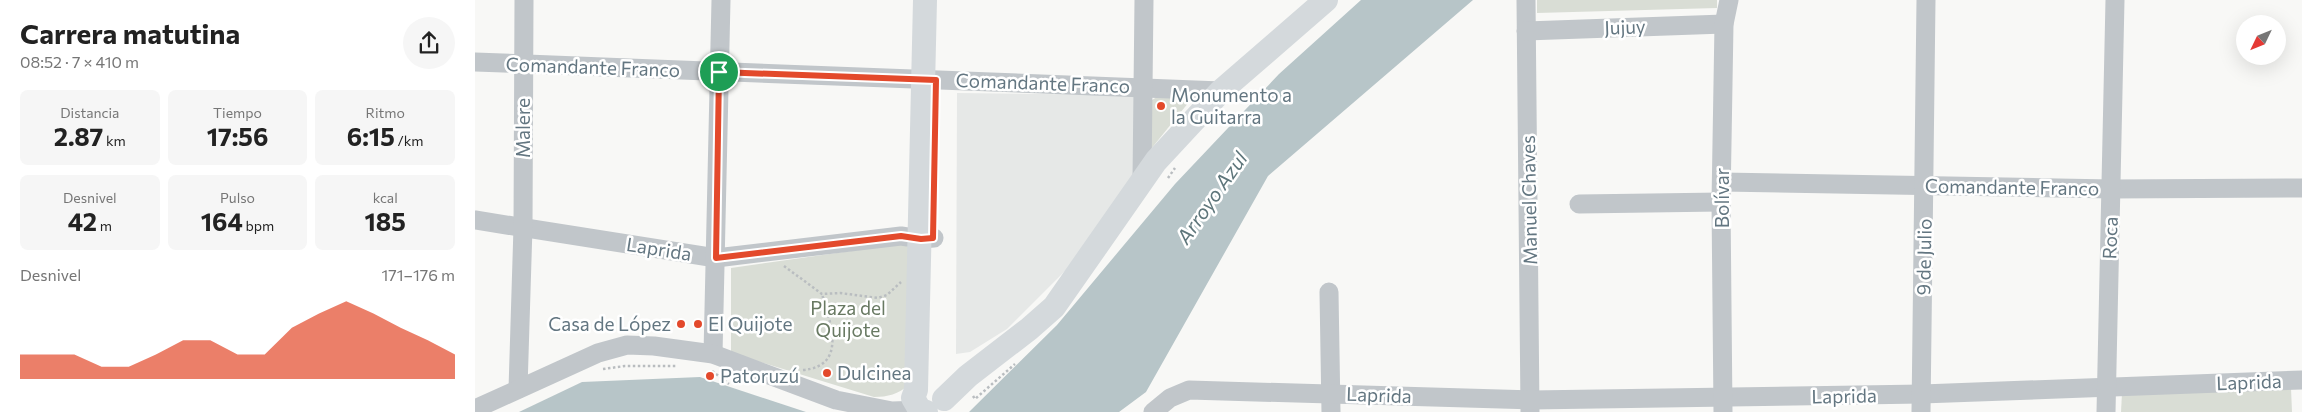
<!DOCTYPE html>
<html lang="es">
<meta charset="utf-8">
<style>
body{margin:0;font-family:Commissioner,sans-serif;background:#f6f6f6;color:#222;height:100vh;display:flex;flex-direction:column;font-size:19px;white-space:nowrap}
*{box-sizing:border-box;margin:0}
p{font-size:16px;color:#767676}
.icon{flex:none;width:28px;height:28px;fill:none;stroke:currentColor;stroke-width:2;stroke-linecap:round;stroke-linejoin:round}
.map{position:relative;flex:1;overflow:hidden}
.drawer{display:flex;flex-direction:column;background:#fff;width:475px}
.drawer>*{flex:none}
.needle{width:32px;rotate:227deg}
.tools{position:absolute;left:1761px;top:15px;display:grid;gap:10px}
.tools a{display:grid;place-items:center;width:50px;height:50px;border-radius:50%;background:#fff;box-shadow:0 5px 20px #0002;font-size:25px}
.pin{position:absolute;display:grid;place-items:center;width:42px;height:42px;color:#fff;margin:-21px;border:2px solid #fff;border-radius:50%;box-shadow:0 1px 5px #0007}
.round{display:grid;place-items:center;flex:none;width:52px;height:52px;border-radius:26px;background:#f6f6f6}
.headline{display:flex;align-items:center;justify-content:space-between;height:85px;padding:0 20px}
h1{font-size:28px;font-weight:700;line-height:38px}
.metrics{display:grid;grid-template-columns:repeat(3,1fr);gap:8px;height:85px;padding:5px 20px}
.metrics div{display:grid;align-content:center;border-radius:8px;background:#f6f6f6;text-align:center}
.metrics b{font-size:25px;font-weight:700}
.metrics small{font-size:14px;font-weight:400}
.metrics p{font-size:14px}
.chart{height:140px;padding:10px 20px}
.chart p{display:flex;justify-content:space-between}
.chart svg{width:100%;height:90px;margin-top:5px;fill:#e3492b;opacity:.7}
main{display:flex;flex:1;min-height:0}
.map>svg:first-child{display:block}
.built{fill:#e6e8e7}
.green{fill:#d9ddd5}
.water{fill:#b7c5c8}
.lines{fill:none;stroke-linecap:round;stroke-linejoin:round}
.path{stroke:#b9bdc0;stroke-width:2.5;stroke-dasharray:2.5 2.5;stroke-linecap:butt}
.minor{stroke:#c1c6ca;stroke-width:19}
.major{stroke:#d4d9dc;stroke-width:24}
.route-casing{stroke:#fff;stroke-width:10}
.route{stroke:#e3492b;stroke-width:6}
.poi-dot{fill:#e3492b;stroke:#fff;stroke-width:2}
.labels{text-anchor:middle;stroke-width:5;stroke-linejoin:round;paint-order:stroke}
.street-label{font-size:19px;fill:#637681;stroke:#fff}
.poi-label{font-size:19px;fill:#637681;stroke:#fff;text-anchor:start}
.park-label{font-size:19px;fill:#687962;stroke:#fff}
.water-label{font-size:20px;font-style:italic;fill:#5e767b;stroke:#fff}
</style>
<main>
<section class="drawer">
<div class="headline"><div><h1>Carrera matutina</h1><p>08:52 · 7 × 410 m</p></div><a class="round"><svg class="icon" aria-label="share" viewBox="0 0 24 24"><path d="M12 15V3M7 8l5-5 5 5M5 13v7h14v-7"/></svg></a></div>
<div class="metrics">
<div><p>Distancia</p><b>2.87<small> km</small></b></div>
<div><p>Tiempo</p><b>17:56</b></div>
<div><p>Ritmo</p><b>6:15<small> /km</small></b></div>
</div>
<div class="metrics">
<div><p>Desnivel</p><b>42<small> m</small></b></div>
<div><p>Pulso</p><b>164<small> bpm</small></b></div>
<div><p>kcal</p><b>185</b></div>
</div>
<div class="chart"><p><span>Desnivel</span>171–176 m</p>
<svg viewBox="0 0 160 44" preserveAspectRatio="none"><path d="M0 44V32L10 32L20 32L30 38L40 38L50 32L60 25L70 25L80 32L90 32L100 19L110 12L120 6L130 12L140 19L150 25L160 32V44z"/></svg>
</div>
</section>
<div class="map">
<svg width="1827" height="412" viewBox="0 0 1827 412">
<rect width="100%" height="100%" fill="#f8f8f6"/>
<!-- built -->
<polygon class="built" points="482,93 664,95 662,170 599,262 532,329 495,352 481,354"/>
<!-- green -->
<g class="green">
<polygon points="1062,0 1242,0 1242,8 1062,13"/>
<polygon points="682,97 718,97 676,149 677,100"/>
<path d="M 425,244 L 440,249 L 434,385 C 423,394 413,397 399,397 L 256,353 L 256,268 Z"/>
<polygon points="1816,388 1817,412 1646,412 1647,393"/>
</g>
<!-- water -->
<g class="water">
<polygon points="886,0 998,0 793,176 671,392 644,412 494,412 582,325 700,184 804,74"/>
<polygon points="225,377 331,412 44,412 107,382"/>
</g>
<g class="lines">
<!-- path -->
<g class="path">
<polyline points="693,178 700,168"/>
<polyline points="309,266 347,294 365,293 403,298 412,295 426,282"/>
<polyline points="128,369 150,366 202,366"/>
<path d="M 328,370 C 373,366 355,322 347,294"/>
<polyline points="237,371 254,384"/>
<polyline points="498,396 500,399 540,364"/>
</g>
<!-- minor -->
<g class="minor">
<polyline points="1051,0 1055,411"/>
<polyline points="1051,31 1249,24"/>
<polyline points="0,62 746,91"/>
<polyline points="667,179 669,0"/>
<polyline points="1247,182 1637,189 1827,188"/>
<polyline points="1104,204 1246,202"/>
<polyline points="0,220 241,258 426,236 446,239 459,238"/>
<polyline points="854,292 856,412"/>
<polyline points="238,354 246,0"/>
<polyline points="43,389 48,227 49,0"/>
<polyline points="0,409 123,353 152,345 179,346 238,354 361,400 417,411 446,410"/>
<polyline points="678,412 695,398 714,390 1056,400 1447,394 1827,380"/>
<polyline points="1248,412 1246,202 1249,24 1254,0"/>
<polyline points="1446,412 1451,0"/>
<polyline points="1631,412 1640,0"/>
</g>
<!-- major -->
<g class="major">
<polyline points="450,0 441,390 438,398 445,410 451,412"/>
<polyline points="469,399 493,376 554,329 579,307 681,161 746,91 851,0"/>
</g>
</g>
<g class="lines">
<!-- route casing -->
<g class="route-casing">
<polygon id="route" points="244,72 461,80 458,238 446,239 426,236 241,258"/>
</g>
<!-- route -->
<use href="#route" class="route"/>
</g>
<!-- markers -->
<g class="poi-dot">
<circle cx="686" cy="106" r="5"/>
<circle cx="206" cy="324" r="5"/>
<circle cx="223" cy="324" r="5"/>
<circle cx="352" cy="373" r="5"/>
<circle cx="235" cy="376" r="5"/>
</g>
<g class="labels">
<!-- street labels -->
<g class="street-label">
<text transform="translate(1150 27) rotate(-2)" y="7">Jujuy</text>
<text transform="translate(118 67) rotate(2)" y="7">Comandante Franco</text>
<text transform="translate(568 83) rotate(2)" y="7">Comandante Franco</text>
<text transform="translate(48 128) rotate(-90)" y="7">Malere</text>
<text transform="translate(1537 187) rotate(1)" y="7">Comandante Franco</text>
<text transform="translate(1247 198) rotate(-90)" y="7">Bolívar</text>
<text transform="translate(1054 200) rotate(-91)" y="7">Manuel Chaves</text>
<text transform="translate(1635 238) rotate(-88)" y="7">Roca</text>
<text transform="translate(184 249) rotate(9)" y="7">Laprida</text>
<text transform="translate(1449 257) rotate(-89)" y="7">9 de Julio</text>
<text transform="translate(1774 382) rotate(-2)" y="7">Laprida</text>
<text transform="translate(904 395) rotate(2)" y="7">Laprida</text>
<text transform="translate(1369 396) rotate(-1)" y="7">Laprida</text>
</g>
<!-- poi labels -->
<g class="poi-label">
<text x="696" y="102">Monumento a<tspan x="696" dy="22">la Guitarra</tspan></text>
<text x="196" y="331" text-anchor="end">Casa de López</text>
<text x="233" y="331">El Quijote</text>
<text x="362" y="380">Dulcinea</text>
<text x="245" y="383">Patoruzú</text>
</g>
<!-- park labels -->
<g class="park-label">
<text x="373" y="315">Plaza del<tspan x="373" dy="22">Quijote</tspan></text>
</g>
<!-- water labels -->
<g class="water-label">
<text transform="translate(737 198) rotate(-55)" y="7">Arroyo Azul</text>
</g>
</g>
</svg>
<div class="tools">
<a><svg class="needle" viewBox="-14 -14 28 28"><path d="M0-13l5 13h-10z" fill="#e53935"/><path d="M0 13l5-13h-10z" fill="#767676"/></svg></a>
</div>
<div class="pin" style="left:244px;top:72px;background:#1e9e55"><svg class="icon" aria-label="arrive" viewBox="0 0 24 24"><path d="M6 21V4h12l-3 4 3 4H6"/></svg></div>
</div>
</main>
